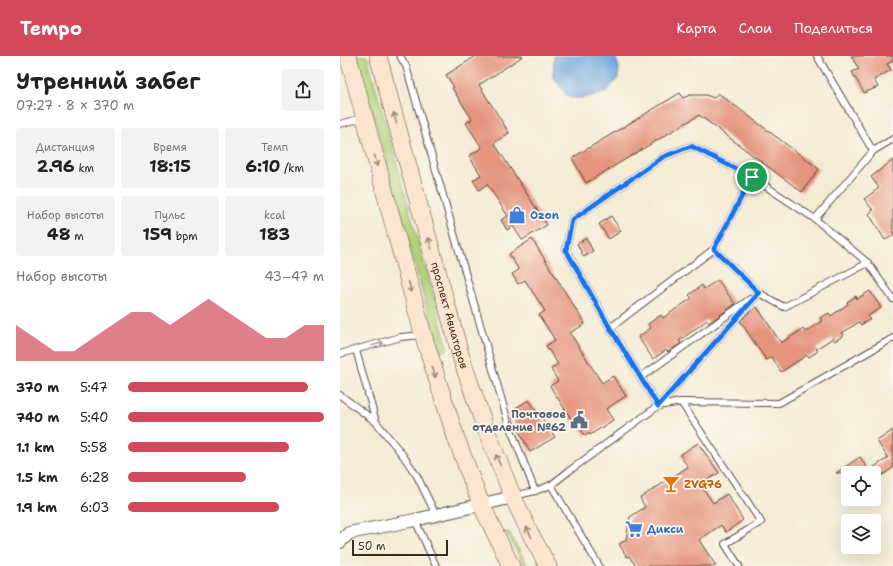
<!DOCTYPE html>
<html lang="ru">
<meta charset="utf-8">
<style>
body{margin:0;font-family:"Shantell Sans",sans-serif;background:#f2f2f2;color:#222;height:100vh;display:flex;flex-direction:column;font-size:15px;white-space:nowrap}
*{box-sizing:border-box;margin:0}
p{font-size:13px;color:#767676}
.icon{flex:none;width:22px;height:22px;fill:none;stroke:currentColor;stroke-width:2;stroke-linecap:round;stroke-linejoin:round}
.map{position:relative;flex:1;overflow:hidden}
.details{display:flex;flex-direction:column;background:#fff;width:340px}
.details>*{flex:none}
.tools{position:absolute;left:501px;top:410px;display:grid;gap:8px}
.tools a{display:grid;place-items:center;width:40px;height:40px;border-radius:4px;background:#fff;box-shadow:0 4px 16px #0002;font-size:20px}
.scale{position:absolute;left:12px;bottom:10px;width:96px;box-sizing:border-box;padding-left:4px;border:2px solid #3b2a1e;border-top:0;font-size:11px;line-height:14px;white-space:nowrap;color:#3b2a1e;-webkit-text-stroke:3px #fbf7ec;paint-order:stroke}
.pin{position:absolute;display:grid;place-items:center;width:34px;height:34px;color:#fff;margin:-17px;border:2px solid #fff;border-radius:50%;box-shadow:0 1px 4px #0007}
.round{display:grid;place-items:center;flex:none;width:42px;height:42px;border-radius:4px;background:#f2f2f2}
.head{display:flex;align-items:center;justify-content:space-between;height:68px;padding:0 16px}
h1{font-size:22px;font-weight:700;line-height:30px}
.stats{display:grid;grid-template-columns:repeat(3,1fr);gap:6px;height:68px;padding:4px 16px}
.stats div{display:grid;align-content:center;border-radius:4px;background:#f2f2f2;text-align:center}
.stats b{font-size:17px;font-weight:700}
.stats small{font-size:11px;font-weight:400}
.stats p{font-size:11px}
.chart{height:112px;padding:8px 16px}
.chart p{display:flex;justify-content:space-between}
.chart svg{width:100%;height:72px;margin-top:4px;fill:#d1495b;opacity:.7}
ul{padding:0 16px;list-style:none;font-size:13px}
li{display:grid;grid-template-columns:64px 48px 1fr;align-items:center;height:30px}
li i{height:10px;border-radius:5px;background:#d1495b}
header{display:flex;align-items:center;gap:24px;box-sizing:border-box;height:56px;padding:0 20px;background:#d1495b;color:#fff}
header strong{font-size:19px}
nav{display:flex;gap:22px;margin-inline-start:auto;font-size:14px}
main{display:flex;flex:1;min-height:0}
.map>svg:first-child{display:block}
.green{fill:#b0d47d;stroke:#767f4e}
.water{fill:#70a6de;stroke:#56687e}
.building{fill:#e5947e}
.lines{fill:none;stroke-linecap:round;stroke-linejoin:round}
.lane-casing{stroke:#574739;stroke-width:8}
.street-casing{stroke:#574739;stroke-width:14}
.secondary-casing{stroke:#574739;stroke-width:18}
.lane{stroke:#fff;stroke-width:6}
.street{stroke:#fff;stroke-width:12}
.secondary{stroke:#fbe5cf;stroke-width:17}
.oneway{stroke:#9b8876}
.oneway2{stroke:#a79f9a}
.route-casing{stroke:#fff;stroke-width:8}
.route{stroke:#1a73e8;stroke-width:5}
.labels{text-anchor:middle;stroke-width:3.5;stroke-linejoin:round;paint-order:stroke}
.shop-label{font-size:11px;font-weight:bold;fill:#366cbe;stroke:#fbf7ec;text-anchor:start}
.street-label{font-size:11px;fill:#3b2a1e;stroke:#fbf7ec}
.service-label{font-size:11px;font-weight:bold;fill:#4e5e75;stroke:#fbf7ec;text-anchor:end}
.food-label{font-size:11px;font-weight:bold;fill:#c56008;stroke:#fbf7ec;text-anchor:start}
</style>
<header>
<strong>Tempo</strong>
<nav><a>Карта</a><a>Слои</a><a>Поделиться</a></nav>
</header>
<main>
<section class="details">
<div class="head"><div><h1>Утренний забег</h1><p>07:27 · 8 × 370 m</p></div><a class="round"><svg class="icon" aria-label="share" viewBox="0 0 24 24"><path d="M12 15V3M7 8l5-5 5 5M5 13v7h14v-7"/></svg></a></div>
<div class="stats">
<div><p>Дистанция</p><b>2.96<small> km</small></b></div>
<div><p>Время</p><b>18:15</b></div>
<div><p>Темп</p><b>6:10<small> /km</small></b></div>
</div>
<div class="stats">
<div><p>Набор высоты</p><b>48<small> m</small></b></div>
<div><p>Пульс</p><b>159<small> bpm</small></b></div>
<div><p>kcal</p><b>183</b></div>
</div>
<div class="chart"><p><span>Набор высоты</span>43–47 m</p>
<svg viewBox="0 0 160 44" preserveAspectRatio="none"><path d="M0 44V22L10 30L20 38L30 38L40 30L50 22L60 14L70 14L80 22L90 14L100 6L110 14L120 22L130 30L140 30L150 22L160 22V44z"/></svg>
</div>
<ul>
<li><b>370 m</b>5:47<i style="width:92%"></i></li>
<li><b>740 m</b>5:40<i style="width:100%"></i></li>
<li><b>1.1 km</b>5:58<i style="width:82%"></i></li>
<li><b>1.5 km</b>6:28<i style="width:60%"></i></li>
<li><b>1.9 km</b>6:03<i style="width:77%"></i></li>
</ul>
</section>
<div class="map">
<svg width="553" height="510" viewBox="0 0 553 510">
<rect width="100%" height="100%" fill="#fbf7ec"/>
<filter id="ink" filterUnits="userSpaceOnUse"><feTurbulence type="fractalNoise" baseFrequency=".025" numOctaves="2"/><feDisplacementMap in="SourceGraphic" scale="8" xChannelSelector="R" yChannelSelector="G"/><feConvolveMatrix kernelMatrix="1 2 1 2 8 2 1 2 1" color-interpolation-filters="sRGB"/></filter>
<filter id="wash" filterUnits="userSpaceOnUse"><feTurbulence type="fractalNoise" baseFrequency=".012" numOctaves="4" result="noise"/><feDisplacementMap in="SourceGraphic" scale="16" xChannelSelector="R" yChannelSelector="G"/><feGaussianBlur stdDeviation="0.9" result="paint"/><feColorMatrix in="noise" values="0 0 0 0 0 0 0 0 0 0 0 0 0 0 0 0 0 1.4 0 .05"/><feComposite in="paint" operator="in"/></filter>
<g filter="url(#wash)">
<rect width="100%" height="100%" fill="#f4ebd5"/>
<!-- green -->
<g class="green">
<polygon points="17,0 27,0 108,293 99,296"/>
<polygon points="166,476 169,476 188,510 185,510"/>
</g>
<!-- water -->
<polygon class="water" points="214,0 275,0 279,11 278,22 265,37 245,42 229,42 213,21"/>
<g id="blocks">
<!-- building -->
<g class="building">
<polygon points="136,0 183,0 139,29 169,77 154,87 207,169 182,184 173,170 167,174 161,164 168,160 147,128 139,134 133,124 141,119 129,100 142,92 126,67 132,63 112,32 114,31 106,19"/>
<polygon points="511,0 553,0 553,5 547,8 551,14 534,24 538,31 524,37 512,16 519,13"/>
<polygon points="340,37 343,42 350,39 366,39 374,42 378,37 479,113 462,136 359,59 246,127 232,102"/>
<polygon points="553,104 553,180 545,184 529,158 533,154 524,143 539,132 531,121"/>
<polygon points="271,160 281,175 269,183 259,168"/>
<polygon points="246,182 253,195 244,201 237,188"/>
<polygon points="192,183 245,268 230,277 262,327 273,320 286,340 266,353 273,364 250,379 249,377 245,380 239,370 237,372 210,330 218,325 211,313 218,308 206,290 215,284 199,259 205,255 185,224 178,228 172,218 179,214 169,198"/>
<polygon points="378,224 395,248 369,267 367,264 339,285 341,287 328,296 326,294 313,303 298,281 311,272 308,268 321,259 323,262 352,242 349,239 362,229 364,233"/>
<polygon points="530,235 541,252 528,260 530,263 521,269 519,266 502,277 504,279 495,285 493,282 476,293 478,295 469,301 467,299 441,316 432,301 426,304 400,265 407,258 417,251 441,287 463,273 465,276 482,265 480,262 489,257 491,260 508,248 507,246 516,240 517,243"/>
<polygon points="189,344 215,381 190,396 173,364 174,353"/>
<polygon points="553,374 553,412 534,425 534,411 548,402 537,385"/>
<polygon points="358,387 379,417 360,428 373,447 387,438 403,464 386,476 381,469 359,484 376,510 296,510 289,500 287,501 279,488 286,484 290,461 305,451 300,442 348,411 340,399"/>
<polygon points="520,401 530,417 496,417"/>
</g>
</g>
</g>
<g filter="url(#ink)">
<use href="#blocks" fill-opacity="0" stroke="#574739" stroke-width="1"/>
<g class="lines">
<!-- lane casing -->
<g class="lane-casing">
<g id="lane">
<polyline points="60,0 66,10 168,366 195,435"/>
<polyline points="477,0 533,95 553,83"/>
<polyline points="0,68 23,62"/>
<polyline points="412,121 475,163 528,207 553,243"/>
<polyline points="475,163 533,95"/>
<polyline points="374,193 419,237 444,251 528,207"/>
<polyline points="270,272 374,193 412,121 351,90 323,101 232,164 226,194 270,272 318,350 419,237"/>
<polyline points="16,294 36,366"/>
<polyline points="0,298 61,281 82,279"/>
<polyline points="301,321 410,243"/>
<polyline points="0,339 36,366 62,398 77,420 96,459"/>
<polyline points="341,346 421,466 385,488 399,510"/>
<polyline points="211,429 259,510"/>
<polyline points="174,440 195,435 211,429 229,415 318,350 341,346 439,347 553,282"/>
<polyline points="75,464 96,510"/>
</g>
</g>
<!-- street casing -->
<g class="street-casing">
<polyline id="street" points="0,486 9,477 75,464 173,441"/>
</g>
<!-- secondary casing -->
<g class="secondary-casing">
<g id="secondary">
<polyline points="8,0 83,278 98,326 116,382 141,448 171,510"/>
<path id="s1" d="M 38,0 L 121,301 L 145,371 L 173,441 L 190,477 L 208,510"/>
</g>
</g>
<!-- lane -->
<use href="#lane" class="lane"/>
<!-- street -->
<use href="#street" class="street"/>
<!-- secondary -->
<use href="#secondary" class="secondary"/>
</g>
<!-- one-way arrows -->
<defs><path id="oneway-shaft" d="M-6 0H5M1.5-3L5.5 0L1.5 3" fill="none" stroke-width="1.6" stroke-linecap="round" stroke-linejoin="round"/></defs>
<g class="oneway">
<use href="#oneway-shaft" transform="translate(55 62) rotate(-105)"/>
<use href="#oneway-shaft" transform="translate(36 105) rotate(75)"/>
<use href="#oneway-shaft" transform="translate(90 187) rotate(-105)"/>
<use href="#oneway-shaft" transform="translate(70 231) rotate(75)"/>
<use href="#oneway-shaft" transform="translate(94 316) rotate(73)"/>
<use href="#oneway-shaft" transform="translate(158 404) rotate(-111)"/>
<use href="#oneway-shaft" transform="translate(189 476) rotate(-117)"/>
</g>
<use class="oneway2" href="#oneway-shaft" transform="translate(38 288) rotate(-15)"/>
</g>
<g class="lines" filter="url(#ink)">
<!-- route casing -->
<g class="route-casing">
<polygon id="route" points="351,90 412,121 374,193 419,237 318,350 270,272 226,194 232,164 323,101"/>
</g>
<!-- route -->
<use href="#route" class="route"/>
</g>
<!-- icons -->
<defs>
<g id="shop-bare" transform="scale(1.38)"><path d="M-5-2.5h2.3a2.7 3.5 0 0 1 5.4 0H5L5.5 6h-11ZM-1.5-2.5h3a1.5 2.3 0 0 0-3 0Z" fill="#3f7fe0" stroke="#fbf7ec" stroke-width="2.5" paint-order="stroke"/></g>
<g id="civic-bare" transform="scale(1.38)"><path d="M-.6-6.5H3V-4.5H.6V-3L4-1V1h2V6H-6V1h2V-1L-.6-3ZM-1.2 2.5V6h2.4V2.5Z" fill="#5c6f8a" stroke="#fbf7ec" stroke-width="2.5" paint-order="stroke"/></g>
<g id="bar-bare" transform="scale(1.38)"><path d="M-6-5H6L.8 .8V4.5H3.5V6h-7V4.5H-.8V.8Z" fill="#e8710a" stroke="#fbf7ec" stroke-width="2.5" paint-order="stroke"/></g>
<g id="supermarket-bare" transform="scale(1.38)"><path d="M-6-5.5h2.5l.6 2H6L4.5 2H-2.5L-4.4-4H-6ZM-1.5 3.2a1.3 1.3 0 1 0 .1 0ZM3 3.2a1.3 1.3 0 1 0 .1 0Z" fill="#3f7fe0" stroke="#fbf7ec" stroke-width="2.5" paint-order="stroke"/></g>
</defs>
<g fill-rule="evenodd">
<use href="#shop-bare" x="177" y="159"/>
<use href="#civic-bare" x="239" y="364"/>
<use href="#bar-bare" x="331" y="428"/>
<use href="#supermarket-bare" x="294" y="473"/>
</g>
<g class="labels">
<!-- shop labels -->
<g class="shop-label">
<text x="190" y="163">Ozon</text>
<text x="307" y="477">Дикси</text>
</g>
<!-- street labels -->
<g class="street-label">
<text dy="4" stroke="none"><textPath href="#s1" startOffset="269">проспект Авиаторов</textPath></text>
</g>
<!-- service labels -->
<g class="service-label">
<text x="226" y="362">Почтовое<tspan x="226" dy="13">отделение №62</tspan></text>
</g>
<!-- food labels -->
<g class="food-label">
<text x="344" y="432">ZVG76</text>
</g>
</g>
</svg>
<div class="tools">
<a><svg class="icon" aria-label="locate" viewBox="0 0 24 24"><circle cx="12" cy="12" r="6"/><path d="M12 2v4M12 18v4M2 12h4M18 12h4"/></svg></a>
<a><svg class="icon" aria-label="layers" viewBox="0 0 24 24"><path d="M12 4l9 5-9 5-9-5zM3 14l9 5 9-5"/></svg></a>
</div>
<div class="scale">50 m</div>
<div class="pin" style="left:412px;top:121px;background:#1e9e55"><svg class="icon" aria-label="arrive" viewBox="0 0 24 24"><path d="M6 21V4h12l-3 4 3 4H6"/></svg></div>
</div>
</main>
